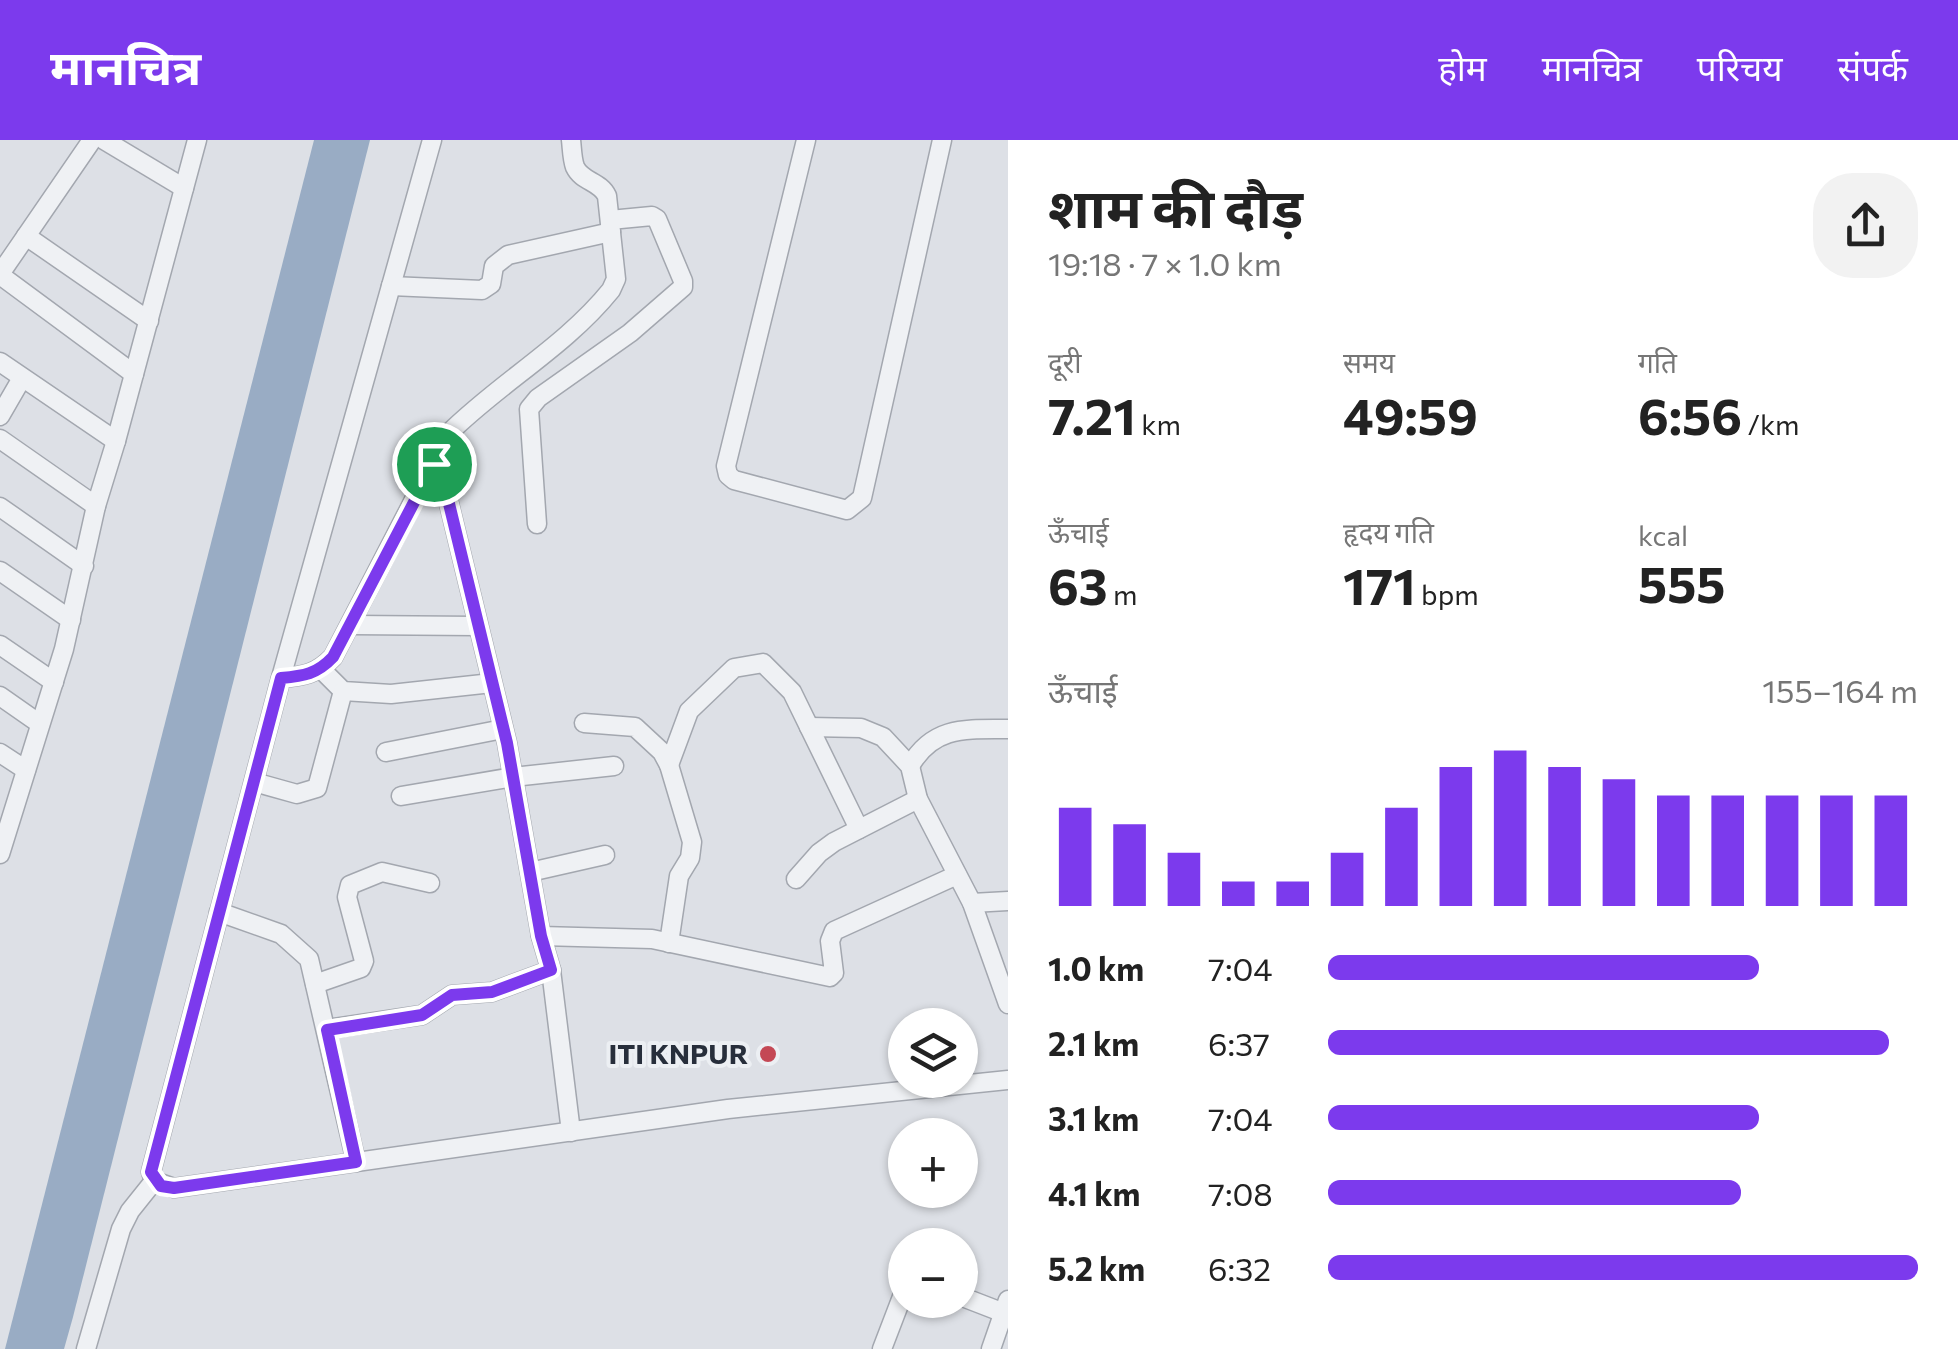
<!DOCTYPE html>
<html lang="hi">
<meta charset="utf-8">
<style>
body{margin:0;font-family:Commissioner,"Noto Sans Devanagari",sans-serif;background:#f2f2f2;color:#222;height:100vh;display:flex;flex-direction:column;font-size:38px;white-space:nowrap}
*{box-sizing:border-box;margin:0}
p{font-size:32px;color:#767676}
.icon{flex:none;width:55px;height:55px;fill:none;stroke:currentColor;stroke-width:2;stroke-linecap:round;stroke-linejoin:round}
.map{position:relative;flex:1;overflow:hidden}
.panel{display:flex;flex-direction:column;background:#fff;width:950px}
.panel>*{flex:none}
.buttons{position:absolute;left:888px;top:868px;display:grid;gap:20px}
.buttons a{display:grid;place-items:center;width:90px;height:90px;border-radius:50%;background:#fff;box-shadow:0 2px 8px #0004;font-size:50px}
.pin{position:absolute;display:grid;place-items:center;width:85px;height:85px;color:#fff;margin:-42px;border:5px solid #fff;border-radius:50%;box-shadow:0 2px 10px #0007}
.round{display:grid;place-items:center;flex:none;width:105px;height:105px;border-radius:40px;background:#f2f2f2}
.headline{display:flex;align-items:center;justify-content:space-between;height:170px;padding:0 40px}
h1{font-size:55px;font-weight:700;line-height:75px}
.stats{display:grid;grid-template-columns:repeat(3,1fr);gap:15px;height:170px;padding:10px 40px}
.stats div{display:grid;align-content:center}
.stats b{font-size:50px;font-weight:700}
.stats small{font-size:28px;font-weight:400}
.stats p{font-size:28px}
.chart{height:280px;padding:20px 40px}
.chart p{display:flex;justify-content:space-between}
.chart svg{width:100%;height:180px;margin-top:10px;stroke:#7c3aed;stroke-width:6}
ul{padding:0 40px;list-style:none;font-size:32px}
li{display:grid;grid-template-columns:160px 120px 1fr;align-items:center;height:75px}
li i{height:25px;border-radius:12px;background:#7c3aed}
header{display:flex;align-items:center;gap:60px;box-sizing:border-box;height:140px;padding:0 50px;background:#7c3aed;color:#fff}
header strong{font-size:48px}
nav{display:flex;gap:55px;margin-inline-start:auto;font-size:35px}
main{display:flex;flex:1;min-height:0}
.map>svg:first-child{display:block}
.water{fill:#99acc4}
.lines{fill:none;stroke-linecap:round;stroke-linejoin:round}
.minor-casing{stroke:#a3a7af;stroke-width:21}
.minor{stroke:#eff1f4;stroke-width:18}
.route-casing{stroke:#fff;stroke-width:20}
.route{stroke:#7c3aed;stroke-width:12}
.poi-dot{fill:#c44855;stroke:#eceff3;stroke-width:4}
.labels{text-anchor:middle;stroke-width:8;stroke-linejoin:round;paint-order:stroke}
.poi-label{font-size:28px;font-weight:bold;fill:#272e3b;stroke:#eceff3;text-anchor:end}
</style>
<header>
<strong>मानचित्र</strong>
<nav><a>होम</a><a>मानचित्र</a><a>परिचय</a><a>संपर्क</a></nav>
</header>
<main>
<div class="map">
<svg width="1008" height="1209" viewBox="0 0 1008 1209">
<rect width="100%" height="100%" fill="#dde0e6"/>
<!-- water -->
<polygon class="water" points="314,0 370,0 73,1177 64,1209 5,1209"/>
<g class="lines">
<!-- minor casing -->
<g class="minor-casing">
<g id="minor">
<polyline points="104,0 184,48"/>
<polyline points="432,0 282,534 151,1032 154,1041 174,1048 728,969 1008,940"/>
<polyline points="806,0 726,326 728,335 734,340 847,370 862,358 942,0"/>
<polyline points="26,96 149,181"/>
<polyline points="0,134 92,0"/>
<polyline points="0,135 134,234"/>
<polyline points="391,146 482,150 491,144 494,126 508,115 611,92"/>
<polyline points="0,222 116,301"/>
<polyline points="0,276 22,238"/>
<polyline points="0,299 96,366"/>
<polyline points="434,324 444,343 507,603 541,796 551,830 571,992"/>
<polyline points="0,367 84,426"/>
<polyline points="537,384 529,269 538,258 630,193 683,147 683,141 657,79 652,76 610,80"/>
<polyline points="0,431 71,480"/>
<polyline points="352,485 477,486"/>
<polyline points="0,505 54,542"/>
<polyline points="321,529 343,551 391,554 492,543"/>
<path d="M 281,538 C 304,536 317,534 333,517 L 448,294 C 499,243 565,207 611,150 L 616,139 L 607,56 C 600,41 582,42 575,27 C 572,19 572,8 571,0"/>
<polyline points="0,556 40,584"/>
<polyline points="584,583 635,587 662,612 669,625 692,702 690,718 679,736 669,803"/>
<polyline points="809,587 861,588 883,597 910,626 918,659 972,763 1008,864"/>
<polyline points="386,612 503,589"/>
<polyline points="0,613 26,630"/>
<polyline points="669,625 689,571 734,528 763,523 792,552 859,689"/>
<path d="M 910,626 C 933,586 965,589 1008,589"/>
<polyline points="254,642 297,654 317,648 343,551"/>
<polyline points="401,656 513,637 614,626"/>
<polyline points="0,714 64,509 96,366 116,301 197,0"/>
<polyline points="530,732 605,715"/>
<polyline points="796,739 819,713 834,702 918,659"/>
<polyline points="972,763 1008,761"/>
<polyline points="219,772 281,794 309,819 356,1022"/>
<polyline points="541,796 652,799 830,837 834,833 830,801 834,791 957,735"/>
<polyline points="315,844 361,828 364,821 347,757 350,745 382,732 430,743"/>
<polyline points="327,889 422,875 452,855 492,852 551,830"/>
<polyline points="960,1156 1004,1173"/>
<polyline points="86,1209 121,1089 130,1071 154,1041"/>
<polyline points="882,1209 905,1149"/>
<polyline points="991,1209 1008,1160"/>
</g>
</g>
<!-- minor -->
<use href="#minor" class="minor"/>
</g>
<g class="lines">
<!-- route casing -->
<g class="route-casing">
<path id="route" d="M 434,324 L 444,343 L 507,603 L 541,796 L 551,830 L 492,852 L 452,855 L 422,875 L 327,890 L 356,1022 L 174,1048 L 161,1046 L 151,1032 L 281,538 C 304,536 317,534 333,517 Z"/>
</g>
<!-- route -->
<use href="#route" class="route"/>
</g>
<!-- markers -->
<circle class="poi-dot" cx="768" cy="914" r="10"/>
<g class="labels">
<!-- poi labels -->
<g class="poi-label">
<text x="748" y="924">ITI KNPUR</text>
</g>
</g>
</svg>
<div class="buttons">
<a><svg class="icon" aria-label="layers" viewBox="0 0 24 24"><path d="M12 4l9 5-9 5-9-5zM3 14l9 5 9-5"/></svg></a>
<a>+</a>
<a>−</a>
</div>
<div class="pin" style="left:434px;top:324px;background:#1e9e55"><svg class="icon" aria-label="arrive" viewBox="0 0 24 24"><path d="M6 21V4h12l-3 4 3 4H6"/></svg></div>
</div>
<section class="panel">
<div class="headline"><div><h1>शाम की दौड़</h1><p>19:18 · 7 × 1.0 km</p></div><a class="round"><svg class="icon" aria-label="share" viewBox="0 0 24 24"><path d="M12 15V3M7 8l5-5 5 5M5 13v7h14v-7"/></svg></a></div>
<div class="stats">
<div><p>दूरी</p><b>7.21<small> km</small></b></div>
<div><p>समय</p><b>49:59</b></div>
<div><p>गति</p><b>6:56<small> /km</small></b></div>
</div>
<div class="stats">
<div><p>ऊँचाई</p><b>63<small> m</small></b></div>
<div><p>हृदय गति</p><b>171<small> bpm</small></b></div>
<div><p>kcal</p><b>555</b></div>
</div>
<div class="chart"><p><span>ऊँचाई</span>155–164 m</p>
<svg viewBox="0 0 160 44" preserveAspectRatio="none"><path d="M5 44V20M15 44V24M25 44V31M35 44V38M45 44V38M55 44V31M65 44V20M75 44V10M85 44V6M95 44V10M105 44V13M115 44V17M125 44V17M135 44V17M145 44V17M155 44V17"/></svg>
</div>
<ul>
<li><b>1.0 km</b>7:04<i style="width:73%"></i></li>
<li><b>2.1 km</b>6:37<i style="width:95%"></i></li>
<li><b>3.1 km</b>7:04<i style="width:73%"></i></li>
<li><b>4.1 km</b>7:08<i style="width:70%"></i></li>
<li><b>5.2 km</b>6:32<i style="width:100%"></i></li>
</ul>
</section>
</main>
